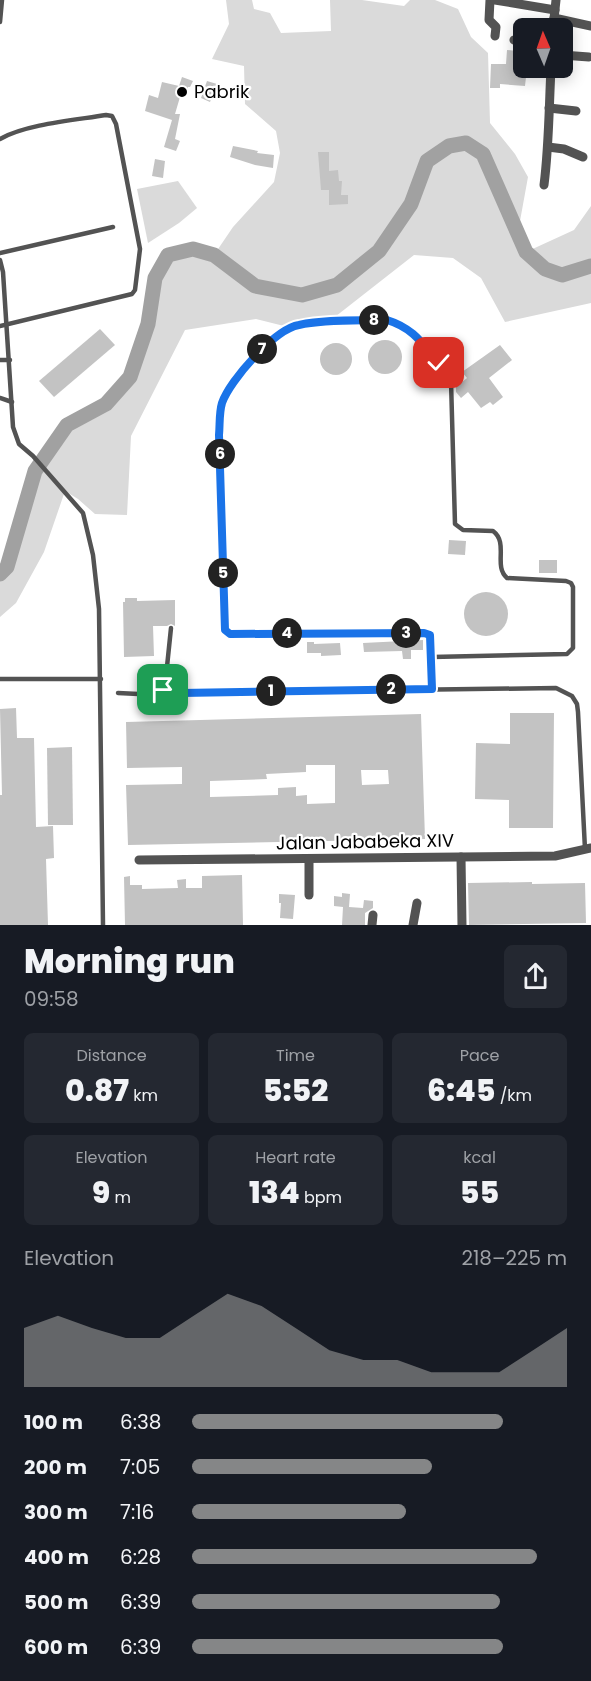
<!DOCTYPE html>
<meta charset="utf-8">
<style>
body{margin:0;font-family:Poppins,sans-serif;background:#242831;color:#f1f3f6;height:100vh;display:flex;flex-direction:column;font-size:22px;white-space:nowrap}
*{box-sizing:border-box;margin:0}
p{font-size:20px;color:#9ea1a6}
.icon{flex:none;width:33px;height:33px;fill:none;stroke:currentColor;stroke-width:2;stroke-linecap:round;stroke-linejoin:round}
.map{position:relative;height:925px;overflow:hidden}
.drawer{display:flex;flex-direction:column;background:#171b24;flex:1}
.drawer>*{flex:none}
.needle{width:39px;rotate:358deg}
.fabs{position:absolute;left:513px;top:18px;display:grid;gap:12px}
.fabs a{display:grid;place-items:center;width:60px;height:60px;border-radius:9px;background:#171b24;box-shadow:0 3px 15px #0003;font-size:30px}
.pin{position:absolute;display:grid;place-items:center;width:51px;height:51px;color:#fff;margin:-26px;border-radius:12px;box-shadow:0 3px 9px #0006}
.km{position:absolute;width:30px;height:30px;margin:-15px;border-radius:50%;background:#222;color:#fff;font-size:16px;line-height:30px;text-align:center}
.round{display:grid;place-items:center;flex:none;width:63px;height:63px;border-radius:9px;background:#242831}
.summary{display:flex;align-items:center;justify-content:space-between;height:102px;padding:0 24px}
h1{font-size:33px;font-weight:800;line-height:45px}
.stats{display:grid;grid-template-columns:repeat(3,1fr);gap:9px;height:102px;padding:6px 24px}
.stats div{display:grid;align-content:center;border-radius:9px;background:#242831;text-align:center}
.stats b{font-size:30px;font-weight:800}
.stats small{font-size:16px;font-weight:400}
.stats p{font-size:16px}
.chart{height:168px;padding:12px 24px}
.chart p{display:flex;justify-content:space-between}
.chart svg{width:100%;height:108px;margin-top:6px;fill:#858687;opacity:.7}
ul{padding:0 24px;list-style:none;font-size:20px}
li{display:grid;grid-template-columns:96px 72px 1fr;align-items:center;height:45px}
li i{height:15px;border-radius:8px;background:#858687}
.map>svg:first-child{display:block}
.green{fill:#dadada}
.lines{fill:none;stroke-linecap:round;stroke-linejoin:round}
.river{stroke:#a1a1a1;stroke-width:15}
.building{fill:#c3c3c3;fill-rule:evenodd}
.service{stroke:#535353;stroke-width:4.5}
.minor{stroke:#535353;stroke-width:9}
.route-casing{stroke:#fff;stroke-width:12}
.route{stroke:#1a73e8;stroke-width:8}
.poi-dot{fill:#000;stroke:#fff;stroke-width:2}
.labels{text-anchor:middle;stroke-width:4.5;stroke-linejoin:round;paint-order:stroke}
.poi-label{font-size:18px;fill:#000;stroke:#fff;text-anchor:start}
.street-label{font-size:18px;fill:#000;stroke:#fff}
</style>
<div class="map">
<svg width="591" height="925" viewBox="0 0 591 925">
<rect width="100%" height="100%" fill="#fff"/>
<!-- green -->
<g class="green">
<polygon points="226,0 252,0 254,9 270,13 281,33 331,31 330,0 362,0 404,6 410,0 435,0 458,9 471,37 488,53 490,123 515,154 528,177 518,232 526,252 574,230 591,206 591,303 505,322 481,278 453,258 414,255 331,320 296,329 256,319 185,330 131,436 127,515 95,514 78,499 65,491 44,552 16,603 0,617 0,574 8,566 35,471 67,425 106,404 130,377 148,324 155,278 168,255 193,249 214,255 233,227 274,182 280,153 276,131 245,104 244,66 212,59 229,24"/>
<polygon points="178,181 197,208 179,223 148,243 137,189"/>
</g>
<g class="lines">
<!-- river -->
<polyline class="river" points="0,574 7,567 35,471 67,425 106,404 130,377 148,324 155,278 168,255 193,249 214,255 255,286 302,295 337,285 379,251 411,204 427,161 449,146 466,143 483,154 526,252 545,269 562,275 591,266"/>
</g>
<!-- building -->
<g class="building">
<polygon points="507,50 517,51 516,66 527,68 525,86 500,84 500,88 490,88 491,64 506,64"/>
<polygon points="182,77 193,81 190,87 188,87 184,98 180,97 175,114 180,114 175,139 180,141 176,151 164,147 172,120 145,111 149,95 158,98 162,82 179,86"/>
<polygon points="207,81 217,84 210,102 201,98"/>
<polygon points="233,146 258,151 257,153 274,155 273,168 255,165 230,157"/>
<polygon points="318,152 329,152 329,171 338,170 339,181 342,181 341,195 348,195 348,204 329,205 329,190 321,190"/>
<polygon points="155,159 165,161 163,178 152,176"/>
<polygon points="100,329 115,345 54,397 39,381"/>
<circle cx="385" cy="357" r="17"/>
<circle cx="336" cy="359" r="16"/>
<polygon points="500,345 512,360 489,378 503,397 493,405 490,402 481,408 468,392 461,398 456,392 456,387 467,378 462,372"/>
<polygon points="449,540 466,541 465,555 448,554"/>
<rect x="539" y="560" width="18" height="13"/>
<circle cx="486" cy="614" r="22"/>
<polygon points="125,598 137,598 137,601 175,600 175,626 171,624 167,626 153,626 154,656 124,657 123,602 125,602"/>
<polygon points="423,640 423,650 411,650 411,659 403,659 402,651 364,652 363,643"/>
<polygon points="307,642 314,642 314,644 340,643 341,655 321,656 321,653 307,653"/>
<polygon points="16,708 17,738 34,738 36,827 53,826 54,858 46,859 48,925 0,925 0,795 2,795 0,709"/>
<polygon points="510,713 554,713 553,828 509,828 509,800 475,799 476,743 510,744"/>
<path d="M 421,714 L 425,839 L 128,845 L 126,785 L 182,784 L 182,767 L 127,768 L 126,722 ZM 306,765 L 335,765 L 335,803 L 307,804 L 307,795 L 296,796 L 296,787 L 278,788 L 278,795 L 210,797 L 210,781 L 267,779 L 266,774 L 306,772 ZM 361,770 L 388,770 L 389,784 L 362,785 Z"/>
<polygon points="72,747 73,825 48,825 47,748"/>
<polygon points="242,875 243,925 125,925 124,877 130,876 130,885 142,885 142,889 178,888 177,880 186,879 186,888 202,888 202,876"/>
<polygon points="532,882 532,884 585,883 586,923 469,925 468,883"/>
<polygon points="342,893 350,894 349,907 363,908 364,900 373,901 373,908 365,913 365,925 342,925 343,907 334,906 334,896 342,897"/>
<polygon points="279,894 295,895 293,919 280,918 281,903 279,903"/>
</g>
<g class="lines">
<!-- service -->
<g class="service">
<polyline points="0,22 2,0"/>
<path d="M 0,139 C 26,124 76,120 106,115 L 112,116 L 116,124 L 140,249 L 135,290 L 132,294 L 0,326"/>
<polyline points="0,253 113,227"/>
<polyline points="0,260 3,272 13,427 19,444 33,456 83,513 93,555 99,609 103,925"/>
<polyline points="0,360 10,360"/>
<polyline points="0,398 12,402"/>
<path d="M 432,657 L 567,654 L 573,648 L 573,587 L 571,583 L 566,581 L 507,578 C 493,566 509,543 493,531 L 463,530 L 455,524 L 451,381 C 436,355 416,329 387,320 L 297,325 L 272,340 L 256,355 L 223,400 L 220,410 L 225,628 L 230,634 L 424,633 L 430,635 L 432,689"/>
<polyline points="0,679 101,679"/>
<polyline points="118,693 159,695 181,693 556,688 572,696 577,704 578,712 585,849"/>
<polyline points="159,695 165,686 171,628"/>
</g>
<!-- minor -->
<g class="minor">
<polyline points="490,0 489,20 496,27 495,36"/>
<polyline points="495,0 555,10"/>
<polyline points="554,18 591,26"/>
<polyline points="553,28 556,0"/>
<polyline points="514,40 524,45"/>
<polyline points="562,55 589,57"/>
<polyline points="549,108 576,111"/>
<polyline points="548,147 564,149 583,157"/>
<path d="M 544,185 C 549,146 549,107 551,68"/>
<polyline points="461,857 462,925"/>
<polyline points="139,860 555,856 591,848"/>
<polyline points="309,895 309,859"/>
<polyline points="372,925 373,915"/>
<polyline points="413,925 417,903"/>
</g>
</g>
<g class="lines">
<!-- route casing -->
<g class="route-casing">
<path id="route" d="M 163,690 L 159,695 L 181,693 L 432,689 L 430,635 L 424,633 L 230,634 L 225,630 L 219,435 C 220,424 219,413 222,403 C 230,380 275,329 299,325 C 327,319 359,321 387,320 C 413,328 422,343 439,363"/>
</g>
<!-- route -->
<use href="#route" class="route"/>
</g>
<!-- markers -->
<circle class="poi-dot" cx="182" cy="92" r="6"/>
<g class="labels">
<!-- poi labels -->
<g class="poi-label">
<text x="194" y="98">Pabrik</text>
</g>
<!-- street labels -->
<g class="street-label">
<text transform="translate(365 842) rotate(-1)" y="6">Jalan Jababeka XIV</text>
</g>
</g>
</svg>
<div class="fabs">
<a><svg class="needle" viewBox="-14 -14 28 28"><path d="M0-13l5 13h-10z" fill="#e53935"/><path d="M0 13l5-13h-10z" fill="#9ea1a6"/></svg></a>
</div>
<div class="pin" style="left:163px;top:690px;background:#1e9e55"><svg class="icon" aria-label="arrive" viewBox="0 0 24 24"><path d="M6 21V4h12l-3 4 3 4H6"/></svg></div>
<div class="pin" style="left:439px;top:363px;background:#d93025"><svg class="icon" aria-label="check" viewBox="0 0 24 24"><path d="M5 12l5 5 9-10"/></svg></div>
<b class="km" style="left:271px;top:691px">1</b>
<b class="km" style="left:391px;top:689px">2</b>
<b class="km" style="left:406px;top:633px">3</b>
<b class="km" style="left:287px;top:633px">4</b>
<b class="km" style="left:223px;top:573px">5</b>
<b class="km" style="left:220px;top:454px">6</b>
<b class="km" style="left:262px;top:349px">7</b>
<b class="km" style="left:374px;top:320px">8</b>
</div>
<section class="drawer">
<div class="summary"><div><h1>Morning run</h1><p>09:58</p></div><a class="round"><svg class="icon" aria-label="share" viewBox="0 0 24 24"><path d="M12 15V3M7 8l5-5 5 5M5 13v7h14v-7"/></svg></a></div>
<div class="stats">
<div><p>Distance</p><b>0.87<small> km</small></b></div>
<div><p>Time</p><b>5:52</b></div>
<div><p>Pace</p><b>6:45<small> /km</small></b></div>
</div>
<div class="stats">
<div><p>Elevation</p><b>9<small> m</small></b></div>
<div><p>Heart rate</p><b>134<small> bpm</small></b></div>
<div><p>kcal</p><b>55</b></div>
</div>
<div class="chart"><p><span>Elevation</span>218–225 m</p>
<svg viewBox="0 0 160 44" preserveAspectRatio="none"><path d="M0 44V20L10 15L20 20L30 24L40 24L50 15L60 6L70 11L80 20L90 29L100 33L110 33L120 38L130 38L140 38L150 29L160 20V44z"/></svg>
</div>
<ul>
<li><b>100 m</b>6:38<i style="width:83%"></i></li>
<li><b>200 m</b>7:05<i style="width:64%"></i></li>
<li><b>300 m</b>7:16<i style="width:57%"></i></li>
<li><b>400 m</b>6:28<i style="width:92%"></i></li>
<li><b>500 m</b>6:39<i style="width:82%"></i></li>
<li><b>600 m</b>6:39<i style="width:83%"></i></li>
</ul>
</section>
